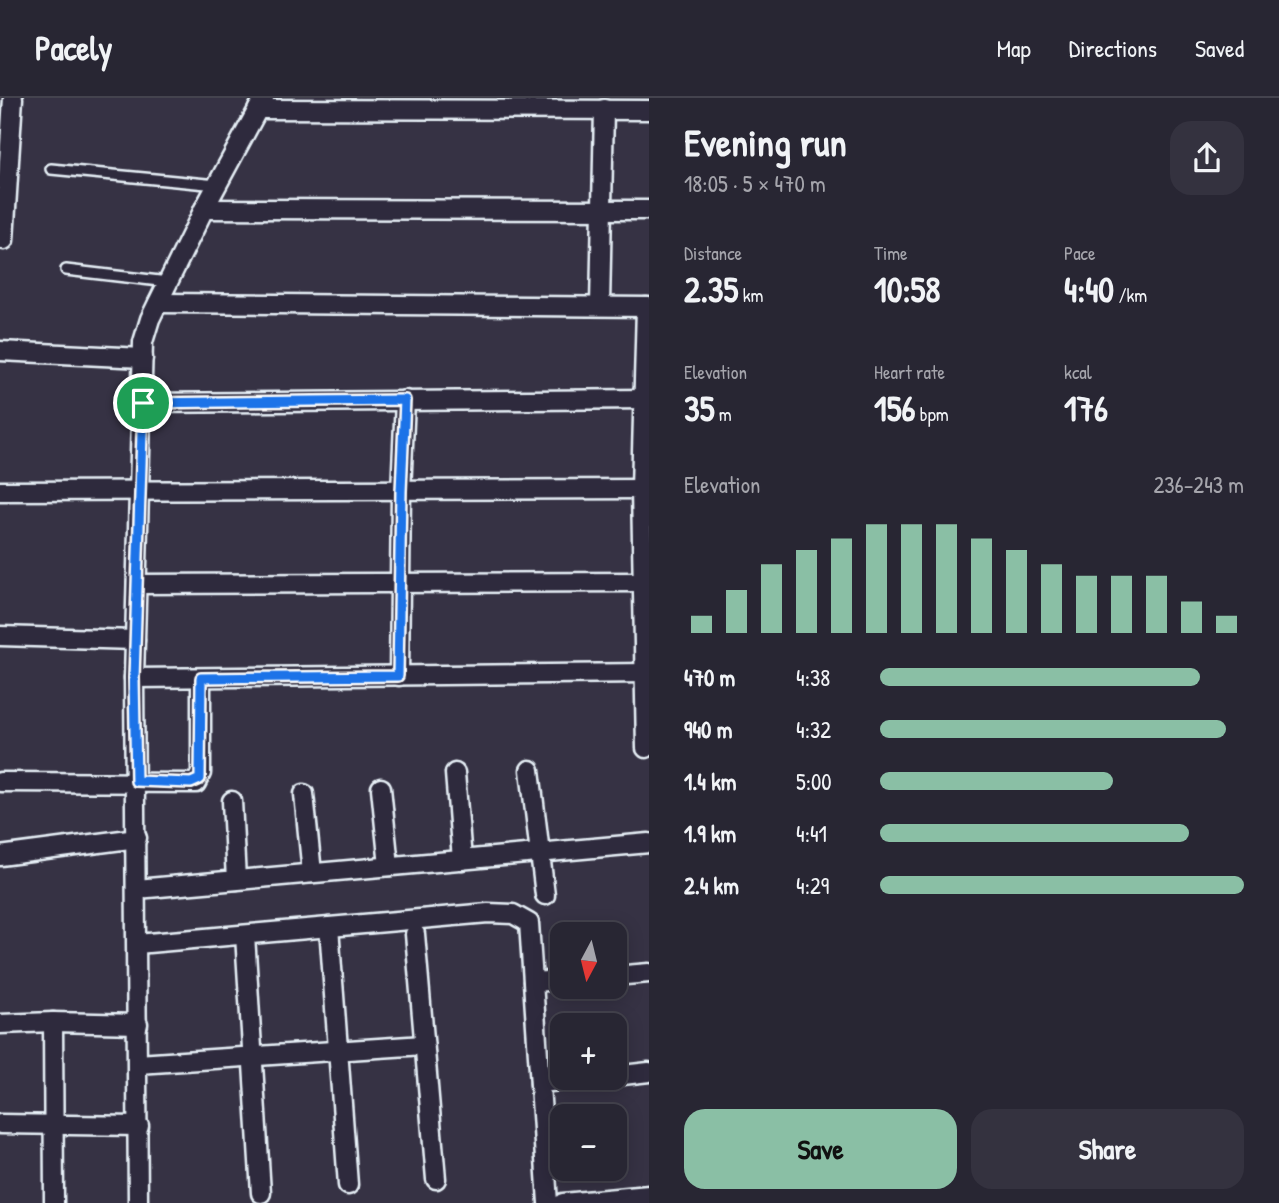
<!DOCTYPE html>
<meta charset="utf-8">
<style>
body{margin:0;font-family:"Patrick Hand",sans-serif;background:#34323f;color:#f1f3f6;height:100vh;display:flex;flex-direction:column;font-size:26px;white-space:nowrap}
*{box-sizing:border-box;margin:0}
p{font-size:23px;color:#a5a5ac}
.icon{flex:none;width:38px;height:38px;fill:none;stroke:currentColor;stroke-width:2;stroke-linecap:round;stroke-linejoin:round}
.map{position:relative;flex:1;overflow:hidden}
.sheet{display:flex;flex-direction:column;background:#282633;width:630px}
.sheet>*{flex:none}
.needle{width:46px;rotate:187deg}
.controls{position:absolute;left:550px;top:824px;display:grid;gap:14px}
.controls a{display:grid;place-items:center;width:77px;height:77px;border-radius:14px;background:#282633;box-shadow:0 4px 18px #0003,0 0 0 2px #44434e;font-size:35px}
.pin{position:absolute;display:grid;place-items:center;width:60px;height:60px;color:#fff;margin:-30px;border:4px solid #fff;border-radius:50%;box-shadow:0 2px 7px #0007}
.round{display:grid;place-items:center;flex:none;width:74px;height:74px;border-radius:21px;background:#34323f}
.summary{display:flex;align-items:center;justify-content:space-between;height:119px;padding:0 35px}
h1{font-size:38px;font-weight:800;line-height:52px}
.metrics{display:grid;grid-template-columns:repeat(3,1fr);gap:10px;height:119px;padding:7px 35px}
.metrics div{display:grid;align-content:center}
.metrics b{font-size:35px;font-weight:800}
.metrics small{font-size:19px;font-weight:400}
.metrics p{font-size:19px}
.chart{height:196px;padding:14px 35px}
.chart p{display:flex;justify-content:space-between}
.chart svg{width:100%;height:126px;margin-top:7px;stroke:#8abfa5;stroke-width:6}
.cta{display:flex;gap:14px;margin-top:auto;padding:14px 35px}
.cta a{flex:1;height:80px;border-radius:21px;background:#8abfa5;color:#111;font-size:28px;font-weight:800;line-height:80px;text-align:center}
.cta a+a{background:#34323f;color:#f1f3f6}
ul{padding:0 35px;list-style:none;font-size:23px}
li{display:grid;grid-template-columns:112px 84px 1fr;align-items:center;height:52px}
li i{height:18px;border-radius:9px;background:#8abfa5}
header{display:flex;align-items:center;gap:42px;box-sizing:border-box;height:98px;padding:0 35px;background:#282633;border-bottom:2px solid #44434e}
header strong{font-size:33px}
nav{display:flex;gap:38px;margin-inline-start:auto;font-size:24px}
main{display:flex;flex:1;min-height:0}
.map>svg:first-child{display:block}
.lines{fill:none;stroke-linecap:round;stroke-linejoin:round}
.service-casing{stroke:#e8f1f8;stroke-width:14}
.minor-casing{stroke:#e8f1f8;stroke-width:23}
.service{stroke:#2f2a3d;stroke-width:9}
.minor{stroke:#2f2a3d;stroke-width:18}
.route-casing{stroke:#fff;stroke-width:14}
.route{stroke:#1a73e8;stroke-width:9}
</style>
<header>
<strong>Pacely</strong>
<nav><a>Map</a><a>Directions</a><a>Saved</a></nav>
</header>
<main>
<div class="map">
<svg width="649" height="1105" viewBox="0 0 649 1105">
<rect width="100%" height="100%" fill="#363244"/>
<filter id="ink" filterUnits="userSpaceOnUse"><feTurbulence type="fractalNoise" baseFrequency=".0143" numOctaves="2"/><feDisplacementMap in="SourceGraphic" scale="14" xChannelSelector="R" yChannelSelector="G"/><feConvolveMatrix kernelMatrix="1 2 1 2 8 2 1 2 1" color-interpolation-filters="sRGB"/></filter>
<g filter="url(#ink)">
<g class="lines">
<!-- service casing -->
<g class="service-casing">
<g id="service">
<polyline points="51,71 217,87"/>
<polyline points="66,172 168,184"/>
</g>
</g>
<!-- minor casing -->
<g class="minor-casing">
<g id="minor">
<polyline points="258,11 649,12"/>
<polyline points="204,111 649,112"/>
<polyline points="4,142 13,0"/>
<polyline points="158,205 649,209"/>
<polyline points="600,208 604,11"/>
<polyline points="646,209 641,391 646,650"/>
<polyline points="0,253 143,260"/>
<polyline points="143,305 649,301"/>
<polyline points="0,393 649,391"/>
<polyline points="137,486 643,484"/>
<polyline points="0,538 135,542"/>
<polyline points="399,578 401,393 405,302"/>
<polyline points="134,580 649,575"/>
<polyline points="530,672 545,797"/>
<polyline points="455,675 462,762"/>
<polyline points="0,684 196,685 201,675 201,580"/>
<polyline points="381,690 389,768"/>
<polyline points="304,696 312,775"/>
<polyline points="232,703 236,782"/>
<polyline points="0,758 137,740"/>
<polyline points="137,791 649,745"/>
<polyline points="329,829 348,1087"/>
<polyline points="415,836 436,1081"/>
<polyline points="245,837 261,1095"/>
<polyline points="137,846 488,815 513,816 529,825 548,1105"/>
<polyline points="614,878 649,875"/>
<polyline points="533,884 562,882"/>
<polyline points="53,924 54,1105"/>
<polyline points="0,926 53,924 138,926"/>
<polyline points="138,966 424,947"/>
<polyline points="614,978 649,974"/>
<polyline points="540,985 590,980"/>
<polyline points="0,1026 139,1028"/>
<polyline points="138,1105 134,580 143,244 150,221 204,111 264,0"/>
<polyline points="563,1105 649,1097"/>
</g>
</g>
<!-- service -->
<use href="#service" class="service"/>
<!-- minor -->
<use href="#minor" class="minor"/>
</g>
</g>
<g class="lines" filter="url(#ink)">
<!-- route casing -->
<g class="route-casing">
<polygon id="route" points="405,302 401,393 398,578 201,580 200,681 191,685 136,683 134,580 143,305"/>
</g>
<!-- route -->
<use href="#route" class="route"/>
</g>
</svg>
<div class="controls">
<a><svg class="needle" viewBox="-14 -14 28 28"><path d="M0-13l5 13h-10z" fill="#e53935"/><path d="M0 13l5-13h-10z" fill="#a5a5ac"/></svg></a>
<a>+</a>
<a>−</a>
</div>
<div class="pin" style="left:143px;top:305px;background:#1e9e55"><svg class="icon" aria-label="arrive" viewBox="0 0 24 24"><path d="M6 21V4h12l-3 4 3 4H6"/></svg></div>
</div>
<section class="sheet">
<div class="summary"><div><h1>Evening run</h1><p>18:05 · 5 × 470 m</p></div><a class="round"><svg class="icon" aria-label="share" viewBox="0 0 24 24"><path d="M12 15V3M7 8l5-5 5 5M5 13v7h14v-7"/></svg></a></div>
<div class="metrics">
<div><p>Distance</p><b>2.35<small> km</small></b></div>
<div><p>Time</p><b>10:58</b></div>
<div><p>Pace</p><b>4:40<small> /km</small></b></div>
</div>
<div class="metrics">
<div><p>Elevation</p><b>35<small> m</small></b></div>
<div><p>Heart rate</p><b>156<small> bpm</small></b></div>
<div><p>kcal</p><b>176</b></div>
</div>
<div class="chart"><p><span>Elevation</span>236–243 m</p>
<svg viewBox="0 0 160 44" preserveAspectRatio="none"><path d="M5 44V38M15 44V29M25 44V20M35 44V15M45 44V11M55 44V6M65 44V6M75 44V6M85 44V11M95 44V15M105 44V20M115 44V24M125 44V24M135 44V24M145 44V33M155 44V38"/></svg>
</div>
<ul>
<li><b>470 m</b>4:38<i style="width:88%"></i></li>
<li><b>940 m</b>4:32<i style="width:95%"></i></li>
<li><b>1.4 km</b>5:00<i style="width:64%"></i></li>
<li><b>1.9 km</b>4:41<i style="width:85%"></i></li>
<li><b>2.4 km</b>4:29<i style="width:100%"></i></li>
</ul>
<div class="cta"><a>Save</a><a>Share</a></div>
</section>
</main>
